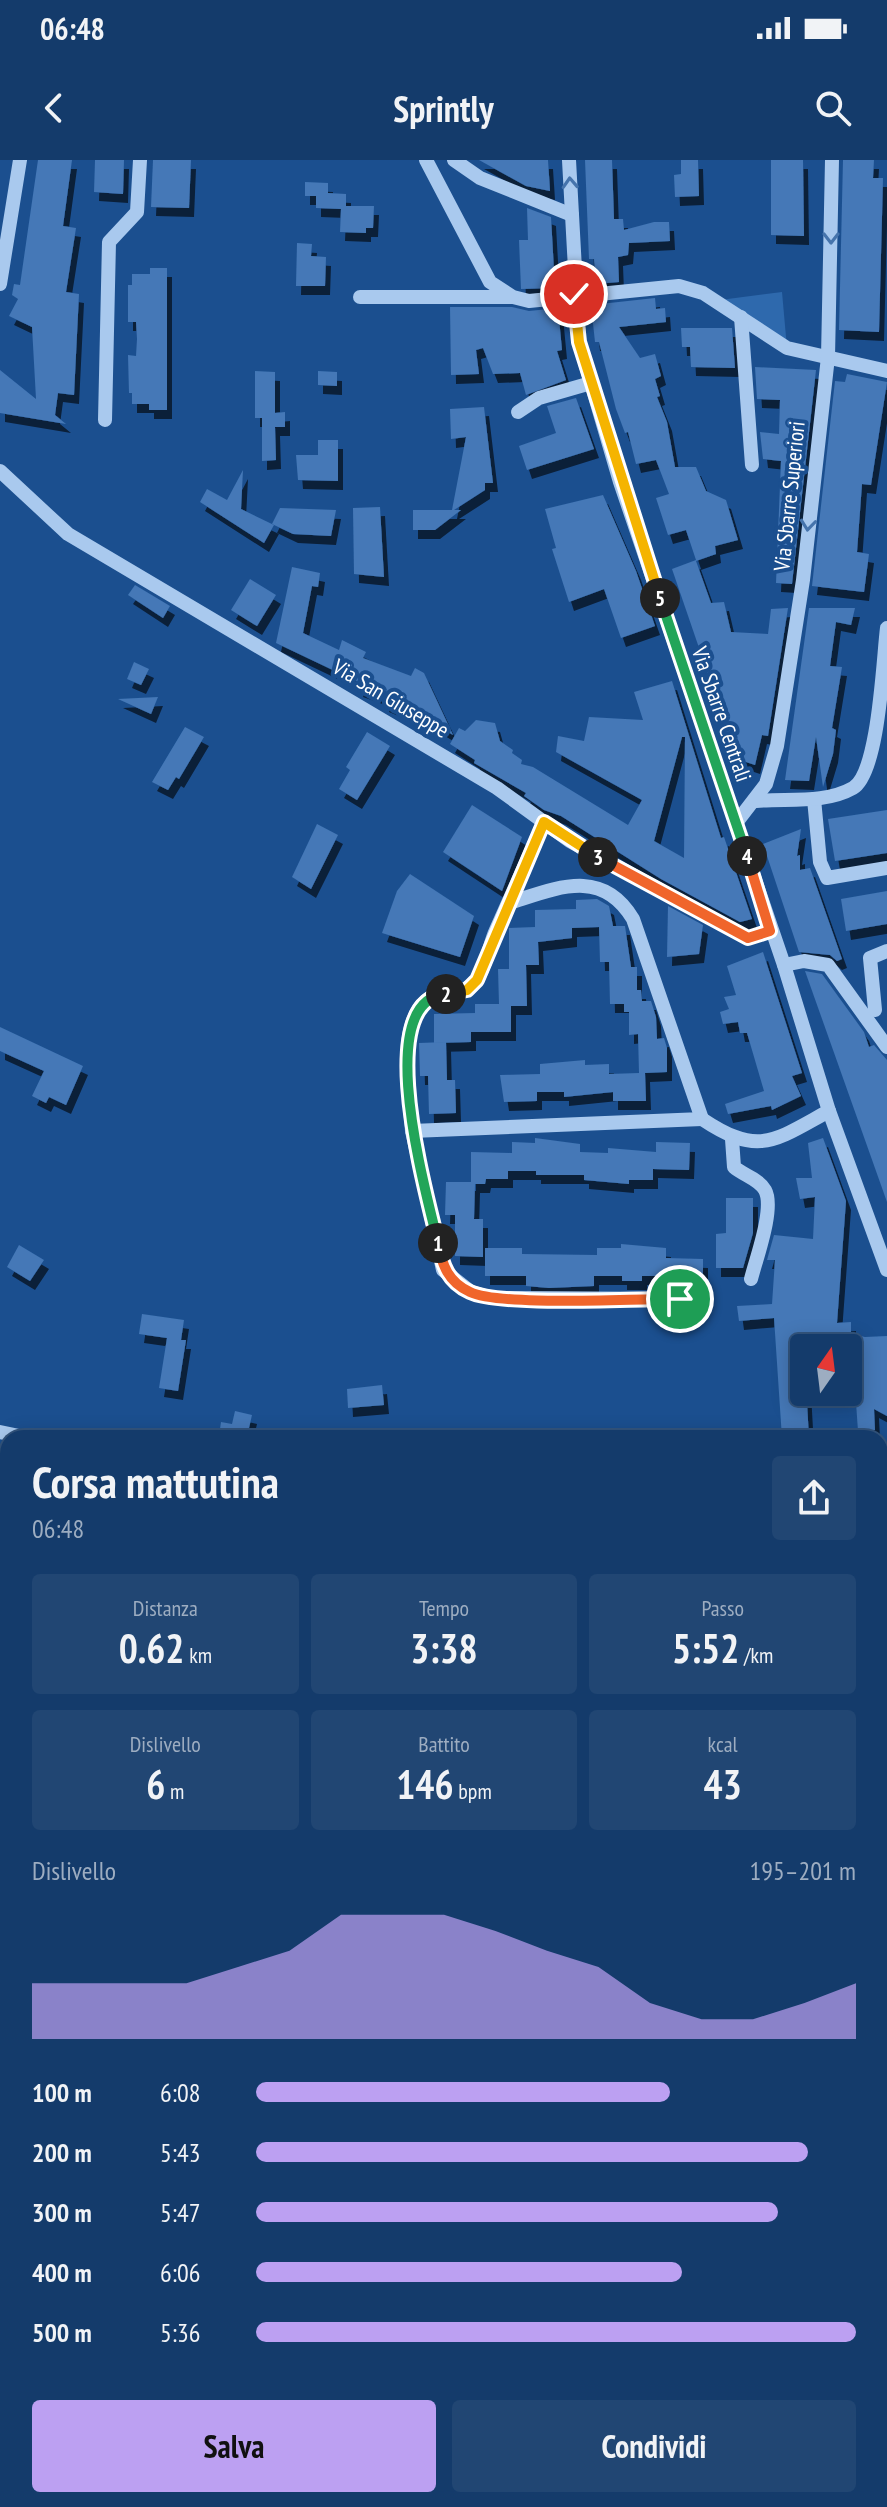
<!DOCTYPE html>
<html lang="it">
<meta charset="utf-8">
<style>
body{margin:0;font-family:"PT Sans Narrow",sans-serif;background:#214673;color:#f1f3f6;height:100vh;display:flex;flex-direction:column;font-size:30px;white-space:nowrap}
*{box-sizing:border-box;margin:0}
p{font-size:26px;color:#9dadc1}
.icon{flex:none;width:44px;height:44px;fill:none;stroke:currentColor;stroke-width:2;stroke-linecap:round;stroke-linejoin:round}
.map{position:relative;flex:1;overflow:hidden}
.sheet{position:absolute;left:0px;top:1270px;width:888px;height:1078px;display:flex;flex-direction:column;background:#143b6b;border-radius:24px 24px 0 0;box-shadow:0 4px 20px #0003,0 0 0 2px #33557e}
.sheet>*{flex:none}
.needle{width:52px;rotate:14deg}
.controls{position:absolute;left:790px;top:1174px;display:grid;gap:16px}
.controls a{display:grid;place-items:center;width:72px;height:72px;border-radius:8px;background:#143b6b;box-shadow:0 4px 20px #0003,0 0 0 2px #33557e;font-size:40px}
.pin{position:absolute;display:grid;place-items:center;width:68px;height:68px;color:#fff;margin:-34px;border:4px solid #fff;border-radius:50%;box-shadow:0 2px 8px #0007}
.km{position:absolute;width:40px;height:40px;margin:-20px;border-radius:50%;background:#222;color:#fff;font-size:22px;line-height:40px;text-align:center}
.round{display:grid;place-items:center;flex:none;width:84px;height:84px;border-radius:8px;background:#214673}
.summary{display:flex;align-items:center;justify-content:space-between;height:136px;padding:0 32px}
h1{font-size:44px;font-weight:600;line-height:60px}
.stats{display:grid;grid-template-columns:repeat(3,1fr);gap:12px;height:136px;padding:8px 32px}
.stats div{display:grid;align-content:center;border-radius:8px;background:#214673;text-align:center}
.stats b{font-size:40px;font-weight:600}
.stats small{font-size:22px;font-weight:400}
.stats p{font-size:22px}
.chart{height:224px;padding:16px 32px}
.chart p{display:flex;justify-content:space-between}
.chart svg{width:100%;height:144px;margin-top:8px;fill:#bca0f2;opacity:.7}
.button{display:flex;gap:16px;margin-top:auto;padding:16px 32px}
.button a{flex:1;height:92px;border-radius:8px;background:#bca0f2;color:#111;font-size:32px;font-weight:600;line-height:92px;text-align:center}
.button a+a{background:#214673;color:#f1f3f6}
ul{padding:0 32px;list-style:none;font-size:26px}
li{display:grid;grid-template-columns:128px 96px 1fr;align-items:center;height:60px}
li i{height:20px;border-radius:10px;background:#bca0f2}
.status{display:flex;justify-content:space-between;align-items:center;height:56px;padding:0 40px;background:#143b6b;direction:ltr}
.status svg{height:22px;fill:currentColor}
header{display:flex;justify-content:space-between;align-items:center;height:104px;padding:0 32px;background:#143b6b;font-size:36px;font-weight:600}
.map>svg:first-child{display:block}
.green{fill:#2e69ad}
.water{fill:#3c6290;stroke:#9cc4f0;stroke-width:2}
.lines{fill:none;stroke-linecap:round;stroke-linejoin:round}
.runway{stroke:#8da7c7;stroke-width:122}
.building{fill:#4478b7;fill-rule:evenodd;filter:url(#shadow)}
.major-tunnel{stroke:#3d69a0;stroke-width:20;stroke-dasharray:20 10;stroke-linecap:butt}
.minor{stroke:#a9c9ee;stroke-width:14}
.major{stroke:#f0f6ff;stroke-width:20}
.oneway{stroke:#4674ac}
.split-1-casing{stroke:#fff;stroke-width:16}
.split-2-casing{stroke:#fff;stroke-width:16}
.split-3-casing{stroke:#fff;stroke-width:16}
.split-4-casing{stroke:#fff;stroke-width:16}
.split-5-casing{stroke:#fff;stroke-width:16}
.split-6-casing{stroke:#fff;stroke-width:16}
.split-1{stroke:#f0652b;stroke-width:10}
.split-2{stroke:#22a559;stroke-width:10}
.split-3{stroke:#f5b400;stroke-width:10}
.split-4{stroke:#f0652b;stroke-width:10}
.split-5{stroke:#22a559;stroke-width:10}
.split-6{stroke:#f5b400;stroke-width:10}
.labels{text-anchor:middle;stroke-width:8;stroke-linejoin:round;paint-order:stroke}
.street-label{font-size:22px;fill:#fff;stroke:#1b4f8f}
</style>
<div class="status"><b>06:48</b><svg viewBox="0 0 49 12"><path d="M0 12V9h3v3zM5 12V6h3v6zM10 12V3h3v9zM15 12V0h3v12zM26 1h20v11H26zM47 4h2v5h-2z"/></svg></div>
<header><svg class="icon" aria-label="back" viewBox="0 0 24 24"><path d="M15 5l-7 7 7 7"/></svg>Sprintly<svg class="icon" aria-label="search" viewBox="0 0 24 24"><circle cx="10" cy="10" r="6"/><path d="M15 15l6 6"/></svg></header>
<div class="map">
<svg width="887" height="2347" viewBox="0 0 887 2347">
<defs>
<filter id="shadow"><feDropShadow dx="5" dy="9" stdDeviation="0" flood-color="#0009"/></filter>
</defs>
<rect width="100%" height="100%" fill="#1b4f8f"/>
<!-- green -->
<g class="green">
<polygon points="782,132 787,188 720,140"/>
<polygon points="8,1293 8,1559 0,1561 0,1294"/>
<polygon points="8,1575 8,1692 0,1695 0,1577"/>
<polygon points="0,2018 8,2053 8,2340 75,2340 77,2347 0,2347"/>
<polygon points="230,2340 366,2340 368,2347 231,2347"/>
<polygon points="384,2340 547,2340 548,2347 387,2347"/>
</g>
<!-- water -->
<polygon class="water" points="887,1960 887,2002 880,2004 880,1962"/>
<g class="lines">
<!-- runway -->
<polyline class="runway" points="150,2340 151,2347"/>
</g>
<!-- building -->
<g class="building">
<polygon points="38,0 72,0 63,66 76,68 66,132 79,134 74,235 58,233 55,255 66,264 0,253 0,210 36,239 32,167 9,156 18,139 12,135 14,124 20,125"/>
<polygon points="95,0 124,0 123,34 94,32"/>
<polygon points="153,0 191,0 189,48 151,47"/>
<polygon points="479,0 548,0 550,31 526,26"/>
<polygon points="585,0 612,0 614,59 623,59 624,70 654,62 669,62 670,81 629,83 628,95 618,97 619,122 596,124 594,99 589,99"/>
<polygon points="681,0 698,0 699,36 675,37 674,15 681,14"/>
<polygon points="771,0 803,0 804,76 771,75"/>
<polygon points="843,0 874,0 873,18 883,18 879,172 839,170"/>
<polygon points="305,22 328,23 328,33 346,34 346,46 374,46 373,68 366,68 366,73 340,72 341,49 316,48 316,36 305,36"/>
<polygon points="527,48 551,57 555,128 521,129 519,80 528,80"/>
<polygon points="297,83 312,84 311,96 326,97 325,126 296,126"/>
<polygon points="150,108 167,108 167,250 149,250 149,244 132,244 132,233 129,233 128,195 136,196 137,179 136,162 128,162 128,125 132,125 132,114 150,114"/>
<polygon points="655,138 656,149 665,148 666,162 619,167 640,198 655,194 661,216 655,219 660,236 657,237 667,262 675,307 696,307 706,331 726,340 738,380 715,386 716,394 696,401 711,443 724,442 731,472 768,474 771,449 788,448 768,576 762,575 755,605 734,598 736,591 729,589 720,549 672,409 696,400 686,370 668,375 656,338 669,334 656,300 636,304 628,272 625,273 616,249 599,182 595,182 591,145"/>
<polygon points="450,147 512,147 529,151 558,148 562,190 557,191 566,220 526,235 520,213 493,214 483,188 476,190 479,214 451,215"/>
<polygon points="681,168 732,168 735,208 691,207 690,187 682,187"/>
<polygon points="755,207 816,210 792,424 776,423 781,301 763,299 760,272 779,274 780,240 757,239"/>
<polygon points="255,211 275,212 275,253 285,252 285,267 275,267 276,300 262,301 262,258 255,258"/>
<polygon points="318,211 337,212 337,226 318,225"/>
<polygon points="847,214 887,222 871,325 862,324 857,392 869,394 864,432 812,426 835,221 845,222"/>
<polygon points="576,238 594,289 527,310 519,286 556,273 547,246"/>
<polygon points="484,247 493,323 485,323 485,330 454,350 461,350 435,370 413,370 413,350 452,350 466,277 451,279 450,249"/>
<polygon points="318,280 338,280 338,321 298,320 296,295 318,295"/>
<polygon points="243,310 241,349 274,365 264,383 200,342 207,329 227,340"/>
<polygon points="603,335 636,411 655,466 621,478 604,429 569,442 552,389 556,388 545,349"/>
<polygon points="380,347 384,417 354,414 353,348"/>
<polygon points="280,348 336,350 331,376 293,374 272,364"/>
<polygon points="292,407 320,413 318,427 312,426 303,473 339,490 342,480 366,492 363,498 411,516 415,508 424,513 453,575 404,545 400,550 396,548 384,543 386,538 358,528 360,523 276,483"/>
<polygon points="250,419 276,435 257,466 231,450"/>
<polygon points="135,425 170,446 163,458 128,435"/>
<polygon points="809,448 855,448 851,465 836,462 830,506 842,507 832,568 836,570 833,594 823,627 816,577 809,621 785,620"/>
<polygon points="134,502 149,509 141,525 127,519"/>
<path d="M 672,521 L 721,678 L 724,677 L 752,759 L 740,762 L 661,719 L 561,656 L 544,650 L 524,636 L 526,633 L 474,603 L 475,600 L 450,584 L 459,568 L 465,571 L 476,560 L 495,563 L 500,581 L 513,590 L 512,593 L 522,600 L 521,604 L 533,607 L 628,665 L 642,640 L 556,592 L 558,576 L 584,581 L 589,557 L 643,560 L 634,532 ZM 682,577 L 685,577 L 684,698 L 654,681 Z"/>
<polygon points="158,537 151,554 118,539"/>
<polygon points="185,567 204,577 179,619 176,617 168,630 152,622"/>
<polygon points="367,572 390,586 357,640 339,629 350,610 346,607"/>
<polygon points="472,645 522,677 502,731 443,692"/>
<polygon points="887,650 887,693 835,701 828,659"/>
<polygon points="317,664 338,675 311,729 292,717"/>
<polygon points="801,669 797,696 800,695 800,710 810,708 842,799 837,801 830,795 799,792 763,684"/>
<polygon points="410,714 474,756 460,797 382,773 397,731"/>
<polygon points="887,731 887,764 846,771 841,739"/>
<polygon points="597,739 609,746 613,766 625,766 631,807 637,807 637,830 641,830 642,841 651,841 656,857 657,879 664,878 667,888 667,912 645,913 646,941 613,941 613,932 564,937 564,932 537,932 537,941 504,942 500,915 540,914 540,904 585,900 585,905 609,904 609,914 639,913 638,874 629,875 629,852 624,852 624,844 610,844 609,802 600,802 599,767 572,768 572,778 538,782 539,805 526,805 527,846 511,846 511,872 471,872 471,882 434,883 434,854 475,853 475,844 499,844 498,809 509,809 509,768 535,767 535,750 576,749 576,740"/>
<polygon points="668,746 703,765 699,794 667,797"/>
<polygon points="763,792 802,913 792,916 801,936 772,950 771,946 728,954 725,944 764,931 747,873 740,873 738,862 723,864 720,852 729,849 724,837 736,835 727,806"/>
<polygon points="805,811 822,814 864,872 869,887 874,885 887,900 887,1042"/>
<polygon points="0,867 83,906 66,945 49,937 46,943 32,936 44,911 0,891"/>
<polygon points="446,882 447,920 455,920 456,953 429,954 428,916 420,916 419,883"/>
<polygon points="535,978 580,984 580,992 608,993 608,988 656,992 656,982 690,983 689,1010 653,1009 653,1020 629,1020 629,1024 584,1020 584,1015 536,1015 536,1011 508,1011 508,1019 486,1019 485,1024 475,1024 474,1059 483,1059 483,1097 455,1096 455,1055 445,1055 446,1022 471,1022 471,992 512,993 512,982 535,983"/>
<polygon points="823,978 846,1041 837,1163 851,1162 851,1174 865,1177 887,1176 887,1256 874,1249 875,1270 858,1271 852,1186 804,1188 809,1278 782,1278 774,1158 739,1161 737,1146 772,1144 775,1100 767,1100 774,1075 813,1079 815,1037 800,1039 796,1018 812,1018 808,983"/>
<polygon points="726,1038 753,1038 753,1073 743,1108 716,1108 716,1074 726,1073"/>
<polygon points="621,1084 666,1088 666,1098 703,1099 703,1126 670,1125 670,1116 642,1116 642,1121 622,1121 622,1116 594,1116 594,1126 549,1128 526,1126 526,1116 485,1116 485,1088 522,1088 522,1094 597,1095 597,1088 621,1088"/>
<polygon points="19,1085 44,1100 30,1121 7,1107"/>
<polygon points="142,1154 184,1160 181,1180 186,1180 178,1231 159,1228 167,1178 139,1174"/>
<polygon points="382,1225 384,1245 348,1248 347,1229"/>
<polygon points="235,1251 252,1255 249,1268 265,1271 264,1278 219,1276 221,1262 232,1264"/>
</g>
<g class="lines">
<!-- major-tunnel -->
<polyline class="major-tunnel" points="0,1827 8,1825"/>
<!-- minor -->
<g class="minor">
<polyline points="426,0 490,122 513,137 529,141 679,126 703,133 787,188 887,211"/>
<polyline points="454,0 480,18 572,55"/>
<polyline points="569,0 579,182 620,322 784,805 829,951 887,1110"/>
<polyline points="0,124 20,0"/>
<polyline points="360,137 512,137"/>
<polyline points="741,157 752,305"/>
<polyline points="518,252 539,238 591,223"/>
<polyline points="105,260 109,82 137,52 140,0"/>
<polyline points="0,311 68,374 497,628 570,681 748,778 770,771"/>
<polyline points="814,639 820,702 827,718 887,708"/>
<path d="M 756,641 C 787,638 825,644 853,628 C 879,613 883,499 887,468"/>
<polyline points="736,663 766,624 777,586 803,420 828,197 832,0"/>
<path d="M 509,743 C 557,728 602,707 633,759 L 702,959 L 412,971 C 410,936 395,858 431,837 C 445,829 464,836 476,821 C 486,808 489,785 496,770 C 512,734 528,698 544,662"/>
<polyline points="784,805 804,801 828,805 887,887"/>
<polyline points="875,850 870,798 887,791"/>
<path d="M 702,959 C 759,997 774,981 829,951"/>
<polyline points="412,971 443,1110 471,1132 492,1138 680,1139"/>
<path d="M 732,979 L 734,1007 C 743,1015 759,1019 765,1030 C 775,1048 756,1099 751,1119"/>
<polyline points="0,1272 29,1278"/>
<polyline points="880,1411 887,1412"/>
<polyline points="880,1474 887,1475"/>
<polyline points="880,1530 887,1531"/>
<polyline points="880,1632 887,1631"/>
<polyline points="880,1712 887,1716"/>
</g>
<!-- major -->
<polyline class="major" points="869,2340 874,2347"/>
</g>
<!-- one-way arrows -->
<defs><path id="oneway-chevron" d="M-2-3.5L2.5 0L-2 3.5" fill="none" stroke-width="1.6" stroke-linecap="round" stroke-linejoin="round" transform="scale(2)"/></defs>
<g class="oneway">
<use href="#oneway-chevron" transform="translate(570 23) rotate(-93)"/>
<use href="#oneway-chevron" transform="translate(831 78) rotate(90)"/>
<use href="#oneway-chevron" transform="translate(808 365) rotate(96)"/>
</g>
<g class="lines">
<!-- split-1 casing -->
<g class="split-1-casing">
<path id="split-1" d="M 438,1083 C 442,1105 448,1122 470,1132 C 502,1147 637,1138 680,1139"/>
</g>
<!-- split-2 casing -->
<g class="split-2-casing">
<path id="split-2" d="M 438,1083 C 428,1038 370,840 446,834"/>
</g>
<!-- split-3 casing -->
<g class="split-3-casing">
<polyline id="split-3" points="446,834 467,830 477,820 544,662 598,697"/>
</g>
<!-- split-4 casing -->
<g class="split-4-casing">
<polyline id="split-4" points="598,697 748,778 770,771 747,696"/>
</g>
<!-- split-5 casing -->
<g class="split-5-casing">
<polyline id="split-5" points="660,438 747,696"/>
</g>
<!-- split-6 casing -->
<g class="split-6-casing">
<polyline id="split-6" points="574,134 579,182 660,438"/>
</g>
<!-- split-1 -->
<use href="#split-1" class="split-1"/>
<!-- split-2 -->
<use href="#split-2" class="split-2"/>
<!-- split-3 -->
<use href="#split-3" class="split-3"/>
<!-- split-4 -->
<use href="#split-4" class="split-4"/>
<!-- split-5 -->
<use href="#split-5" class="split-5"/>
<!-- split-6 -->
<use href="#split-6" class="split-6"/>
</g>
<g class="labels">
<!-- street labels -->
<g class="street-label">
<text transform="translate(789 336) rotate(-84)" y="8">Via Sbarre Superiori</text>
<text transform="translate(391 538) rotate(31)" y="8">Via San Giuseppe</text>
<text transform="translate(722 554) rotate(71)" y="8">Via Sbarre Centrali</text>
</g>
</g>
</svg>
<div class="controls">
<a><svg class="needle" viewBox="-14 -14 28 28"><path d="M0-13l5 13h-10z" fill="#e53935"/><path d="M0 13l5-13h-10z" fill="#9dadc1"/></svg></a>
</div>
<div class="pin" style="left:680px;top:1139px;background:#1e9e55"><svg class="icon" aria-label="arrive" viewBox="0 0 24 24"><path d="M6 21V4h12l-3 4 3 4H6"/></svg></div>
<div class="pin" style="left:574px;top:134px;background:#d93025"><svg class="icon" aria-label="check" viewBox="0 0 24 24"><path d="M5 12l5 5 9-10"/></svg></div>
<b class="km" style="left:438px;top:1083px">1</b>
<b class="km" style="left:446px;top:834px">2</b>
<b class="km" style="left:598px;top:697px">3</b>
<b class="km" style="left:747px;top:696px">4</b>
<b class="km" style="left:660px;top:438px">5</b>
<section class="sheet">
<div class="summary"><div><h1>Corsa mattutina</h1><p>06:48</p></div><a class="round"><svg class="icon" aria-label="share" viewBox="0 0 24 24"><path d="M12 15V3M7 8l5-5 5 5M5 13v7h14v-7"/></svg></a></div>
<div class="stats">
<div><p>Distanza</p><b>0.62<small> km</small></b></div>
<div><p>Tempo</p><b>3:38</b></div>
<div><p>Passo</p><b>5:52<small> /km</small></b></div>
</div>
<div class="stats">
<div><p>Dislivello</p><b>6<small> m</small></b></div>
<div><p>Battito</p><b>146<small> bpm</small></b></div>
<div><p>kcal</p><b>43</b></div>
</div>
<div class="chart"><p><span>Dislivello</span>195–201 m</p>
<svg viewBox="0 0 160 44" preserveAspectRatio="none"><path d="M0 44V27L10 27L20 27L30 27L40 22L50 17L60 6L70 6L80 6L90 11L100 17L110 22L120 33L130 38L140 38L150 33L160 27V44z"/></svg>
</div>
<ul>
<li><b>100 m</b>6:08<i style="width:69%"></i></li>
<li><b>200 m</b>5:43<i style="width:92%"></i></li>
<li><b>300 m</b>5:47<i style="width:87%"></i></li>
<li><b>400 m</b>6:06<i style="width:71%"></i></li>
<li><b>500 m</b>5:36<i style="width:100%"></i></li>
</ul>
<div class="button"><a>Salva</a><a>Condividi</a></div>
</section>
</div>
